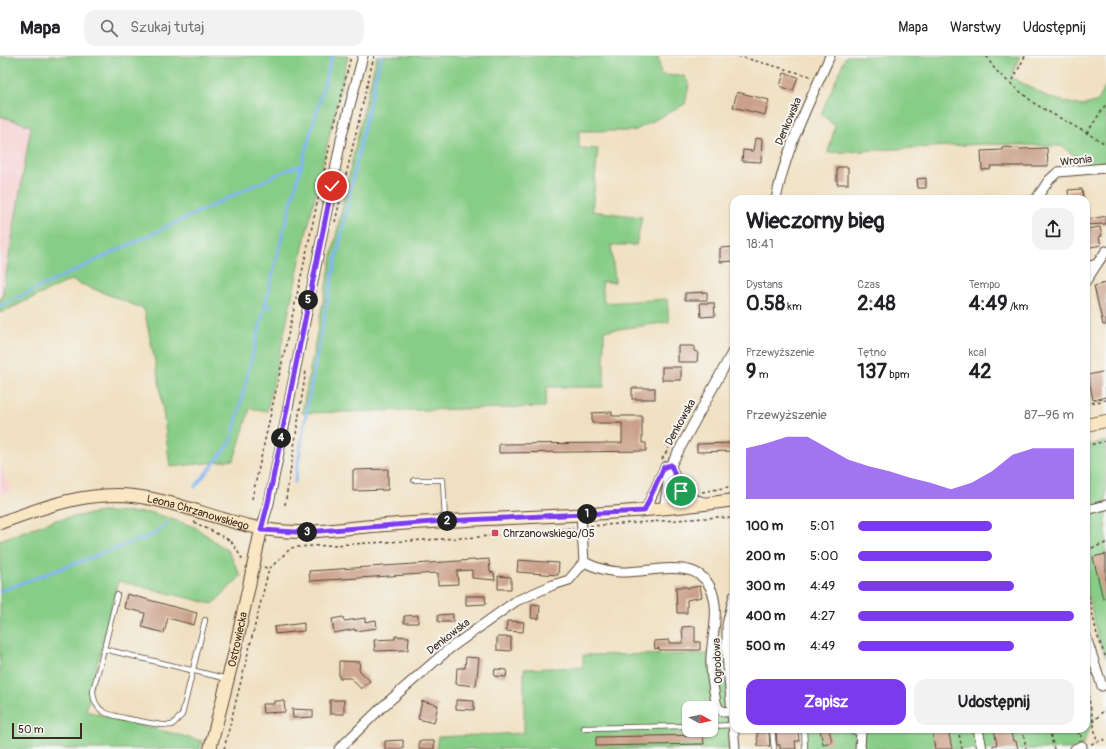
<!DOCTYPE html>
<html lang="pl">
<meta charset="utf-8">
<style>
body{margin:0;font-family:Pangolin,sans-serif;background:#f2f2f2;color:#202124;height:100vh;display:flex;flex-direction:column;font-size:15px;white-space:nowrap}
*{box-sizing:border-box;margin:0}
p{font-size:13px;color:#757577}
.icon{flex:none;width:22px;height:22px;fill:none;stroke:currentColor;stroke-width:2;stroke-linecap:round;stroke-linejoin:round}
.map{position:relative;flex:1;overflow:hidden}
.details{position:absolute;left:730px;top:139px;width:360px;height:538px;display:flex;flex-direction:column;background:#fff;border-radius:12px;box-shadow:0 1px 3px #0004}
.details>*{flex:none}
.needle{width:26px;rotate:98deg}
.buttons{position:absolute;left:682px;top:645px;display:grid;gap:8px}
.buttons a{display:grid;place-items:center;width:36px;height:36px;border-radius:8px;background:#fff;box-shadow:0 1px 3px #0004;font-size:20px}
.scale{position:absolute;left:12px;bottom:10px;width:70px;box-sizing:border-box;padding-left:4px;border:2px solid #3b2a1e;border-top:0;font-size:11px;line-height:14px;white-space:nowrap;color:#3b2a1e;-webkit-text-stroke:3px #f6f6f2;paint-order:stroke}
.pin{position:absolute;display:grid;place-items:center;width:34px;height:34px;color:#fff;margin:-17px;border:2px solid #fff;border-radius:50%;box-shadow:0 1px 4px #0007}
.km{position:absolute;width:20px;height:20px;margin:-10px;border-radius:50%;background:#222;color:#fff;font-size:11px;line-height:20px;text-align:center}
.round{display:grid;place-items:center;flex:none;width:42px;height:42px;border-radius:12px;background:#f2f2f2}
.head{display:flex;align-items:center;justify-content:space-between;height:68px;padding:0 16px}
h1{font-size:22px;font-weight:700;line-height:30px}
.figures{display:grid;grid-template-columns:repeat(3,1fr);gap:6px;height:68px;padding:4px 16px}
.figures div{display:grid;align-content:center}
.figures b{font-size:20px;font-weight:700}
.figures small{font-size:11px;font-weight:400}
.figures p{font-size:11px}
.chart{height:112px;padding:8px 16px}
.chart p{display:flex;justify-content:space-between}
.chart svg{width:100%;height:72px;margin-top:4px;fill:#7c3aed;opacity:.7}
.button{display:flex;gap:8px;margin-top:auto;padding:8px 16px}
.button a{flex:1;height:46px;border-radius:12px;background:#7c3aed;color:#fff;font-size:16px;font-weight:700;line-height:46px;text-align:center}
.button a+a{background:#f2f2f2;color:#202124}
ul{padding:0 16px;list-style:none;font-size:13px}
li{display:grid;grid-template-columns:64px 48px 1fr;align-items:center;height:30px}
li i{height:10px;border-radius:5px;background:#7c3aed}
header{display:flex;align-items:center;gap:24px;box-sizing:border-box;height:56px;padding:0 20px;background:#fff;border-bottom:1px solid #e0e0e0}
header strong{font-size:19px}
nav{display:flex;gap:22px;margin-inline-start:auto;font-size:14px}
.search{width:280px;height:36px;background:#f2f2f2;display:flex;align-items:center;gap:10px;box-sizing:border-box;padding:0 14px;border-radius:12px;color:#757577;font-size:15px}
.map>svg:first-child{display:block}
.built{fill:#f7cfd1}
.green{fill:#88cd87;stroke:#627c52;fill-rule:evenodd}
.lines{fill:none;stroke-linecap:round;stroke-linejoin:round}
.stream{stroke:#83b5f0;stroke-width:3}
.building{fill:#cba08a}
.lane-casing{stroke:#564536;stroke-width:6}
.street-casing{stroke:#564536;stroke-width:11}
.secondary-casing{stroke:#564536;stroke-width:14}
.path{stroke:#564536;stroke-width:1.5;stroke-dasharray:3 3;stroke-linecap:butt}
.lane{stroke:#fff;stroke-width:4.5}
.street{stroke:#fff;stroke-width:9}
.secondary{stroke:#fbe6c4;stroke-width:12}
.route-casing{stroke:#fff;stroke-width:8}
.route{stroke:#7c3aed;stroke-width:5}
.poi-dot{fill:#d1495b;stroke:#f6f6f2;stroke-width:1.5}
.labels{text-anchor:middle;stroke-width:4;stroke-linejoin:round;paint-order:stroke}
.street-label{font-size:11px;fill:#3b2a1e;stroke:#f6f6f2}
.poi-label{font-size:11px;fill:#3b2a1e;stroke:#f6f6f2;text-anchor:start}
</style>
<header>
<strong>Mapa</strong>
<div class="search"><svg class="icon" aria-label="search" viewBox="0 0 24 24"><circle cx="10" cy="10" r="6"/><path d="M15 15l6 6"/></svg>Szukaj tutaj</div>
<nav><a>Mapa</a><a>Warstwy</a><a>Udostępnij</a></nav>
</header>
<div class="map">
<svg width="1106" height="693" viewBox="0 0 1106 693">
<rect width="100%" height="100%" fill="#f6f6f2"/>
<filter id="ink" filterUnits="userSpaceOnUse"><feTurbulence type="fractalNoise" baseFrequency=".025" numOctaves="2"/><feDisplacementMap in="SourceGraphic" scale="8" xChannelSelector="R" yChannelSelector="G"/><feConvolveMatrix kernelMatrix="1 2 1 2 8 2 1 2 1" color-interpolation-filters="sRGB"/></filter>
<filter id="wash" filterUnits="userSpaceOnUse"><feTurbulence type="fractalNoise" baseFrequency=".012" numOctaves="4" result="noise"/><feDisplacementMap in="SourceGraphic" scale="16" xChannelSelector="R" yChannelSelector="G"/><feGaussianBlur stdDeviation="0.9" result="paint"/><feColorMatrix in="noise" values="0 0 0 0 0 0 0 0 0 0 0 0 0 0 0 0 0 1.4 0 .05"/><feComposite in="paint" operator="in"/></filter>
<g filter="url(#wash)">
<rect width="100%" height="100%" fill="#f0e0c1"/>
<!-- built -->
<g class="built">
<polygon points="0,60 31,69 2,242 0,243"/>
<polygon points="0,407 11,435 0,439"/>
</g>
<!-- green -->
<g class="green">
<polygon points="0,0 348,0 301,200 267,355 250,352 234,404 170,411 160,330 144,253 71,224 0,257 0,243 2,242 31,70 0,60"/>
<path d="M 377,0 L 658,0 L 661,19 L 684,20 L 689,28 L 685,48 L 634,75 L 579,75 L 579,92 L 598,93 L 592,155 L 642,161 L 636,189 L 611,189 L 615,226 L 602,226 L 604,247 L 667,243 L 669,266 L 604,275 L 604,331 L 547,331 L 545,351 L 302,357 C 324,237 347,118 377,0 Z"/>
<polygon points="846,0 1020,0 1011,21 1048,41 1081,50 1098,45 1106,29 1106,105 1090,110 1061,90 982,88 828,97 835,70 821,58"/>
<polygon points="1106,385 1106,602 1097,579 1086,528 1086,390"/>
<polygon points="102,456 153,457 195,471 228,495 241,520 213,548 118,525 86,655 202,685 200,693 0,693 0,484 55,464"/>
<path d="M 734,540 L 734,618 L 729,618 L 735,693 L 436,693 L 438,681 L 524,677 L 524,613 L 583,611 L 583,599 L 727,598 ZM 689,652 L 711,652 L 711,674 L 689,674 Z"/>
<polygon points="1086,627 1094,665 1082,690 1075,693 805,693 804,673 1086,673"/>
</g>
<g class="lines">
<!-- stream -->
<g class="stream">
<polyline points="265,249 272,250"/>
<polyline points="0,250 287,114 302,109"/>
<path d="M 295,426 C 307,347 322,268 339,190 C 352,126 365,63 381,0"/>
<polyline points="195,431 231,386 286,165 332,0"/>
<polyline points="0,535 152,479 168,467"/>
</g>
</g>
<g id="blocks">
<!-- building -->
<g class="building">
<polygon points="784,17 798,21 793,35 780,30"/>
<polygon points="737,36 769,44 765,59 733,51"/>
<polygon points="755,82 762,83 761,106 742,105 743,94 753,95"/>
<polygon points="1002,91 1019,92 1019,93 1047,92 1048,110 990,110 991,113 982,114 981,95 1002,94"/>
<rect x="837" y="111" width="11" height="17"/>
<polygon points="926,122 926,132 918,132 917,123"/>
<polygon points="1082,133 1083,143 1069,143 1068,134"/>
<polygon points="1106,160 1106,168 1086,169 1086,164"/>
<polygon points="1100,171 1102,180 1099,181 1101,189 1086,192 1086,173"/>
<polygon points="734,191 734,205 720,206 720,192"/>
<polygon points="1106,227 1106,269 1103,269 1094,230"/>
<polygon points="707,236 707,244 685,244 685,237"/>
<polygon points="700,247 714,247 715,260 701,261"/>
<polygon points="678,290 694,290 694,295 698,296 697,306 678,306"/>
<rect x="662" y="311" width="19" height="13"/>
<polygon points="1106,315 1106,341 1093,344 1088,319"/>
<rect x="632" y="332" width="23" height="11"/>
<polygon points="612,356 612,360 642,360 642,387 646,387 646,395 499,397 499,388 622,387 622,367 592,367 592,357"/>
<polygon points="734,387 734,395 697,396 697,388"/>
<polygon points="388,413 388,434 353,435 353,414"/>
<polygon points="1106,498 1106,542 1103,543 1093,501"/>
<polygon points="489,503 490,516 494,517 495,524 472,522 472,514 457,515 458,528 438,529 438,517 310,525 309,515"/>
<polygon points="518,504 559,507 558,519 517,516"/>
<polygon points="498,520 511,521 511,533 498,533"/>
<polygon points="700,530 702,541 687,544 687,557 677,557 676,531 687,531 688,532"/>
<polygon points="127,538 197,557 194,569 168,562 164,577 142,571 145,557 124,552"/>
<polygon points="466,540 485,540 486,548 466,549"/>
<polygon points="532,548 540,549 539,563 531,562"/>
<polygon points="453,558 453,566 438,566 438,559"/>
<polygon points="418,559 418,567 404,567 404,560"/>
<polygon points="343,561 344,565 365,562 365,566 376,564 377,572 355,575 355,573 334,577 332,563"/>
<polygon points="507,565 524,566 523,576 506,575"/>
<polygon points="304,567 304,575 275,578 274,571"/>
<polygon points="695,570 695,586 700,586 700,594 659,594 659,592 655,593 654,585 669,584 669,587 683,587 682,571"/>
<polygon points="395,580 409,581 408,594 375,595 374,584 395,583"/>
<polygon points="497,581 511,581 511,595 497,594"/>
<polygon points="466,601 479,602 476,630 456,628 457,612 465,612"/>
<polygon points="339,605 360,606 359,614 370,625 361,633 351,622 339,622"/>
<polygon points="495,613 507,614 506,621 494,620"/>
<rect x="330" y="644" width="14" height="14"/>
<polygon points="456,644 474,645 474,654 456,653"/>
<polygon points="274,645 284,645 285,656 263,657 262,648 274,648"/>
<polygon points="422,645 438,649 434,667 418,663"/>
<polygon points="292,653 313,654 313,661 293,662"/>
<polygon points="778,673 798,673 799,685 795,685 796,693 780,693 780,689 777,689 776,675 778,675"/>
<polygon points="820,673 829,673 832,686 823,688"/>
<polygon points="933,673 948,673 952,693 935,693 932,676 933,676"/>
<polygon points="994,673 1010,673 1013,685 1016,685 1018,693 993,693 993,689 997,689"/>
<polygon points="769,676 770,690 758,690 757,677"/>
<polygon points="703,679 704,688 596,690 596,681"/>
<polygon points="403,684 403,693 385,693 385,685"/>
<rect x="419" y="685" width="15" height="8"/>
</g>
</g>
</g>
<g filter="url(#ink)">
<use href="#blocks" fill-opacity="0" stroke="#564536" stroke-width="1"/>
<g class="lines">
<!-- lane casing -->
<g class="lane-casing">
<g id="lane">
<polyline points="414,424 443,424 445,464"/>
<polyline points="117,539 104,593 228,623"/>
<path d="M 104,593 L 93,634 C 93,643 96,651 104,656 C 111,660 164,671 172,669 L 182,659 L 205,564"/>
<polyline points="711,670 734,669"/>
<polyline points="584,672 689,670"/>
<polyline points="772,673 774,693"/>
<polyline points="804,673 805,693"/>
</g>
</g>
<!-- street casing -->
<g class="street-casing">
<g id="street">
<path d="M 776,143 C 786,92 809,47 830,0"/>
<polyline points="1036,143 1049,124 1058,116 1106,112"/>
<polyline points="1086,211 1097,208 1106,195"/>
<polyline points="1086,225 1097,208"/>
<path d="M 671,410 C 678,431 681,441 704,446"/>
<polyline points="664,452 671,409 734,293"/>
<polyline points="1086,454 1106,449"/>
<polyline points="645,455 665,411 671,409"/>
<polyline points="261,474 269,447 342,79 363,0"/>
<path d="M 584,506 C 596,512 606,515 619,516 C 654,518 708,494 715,548 C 717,565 712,584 711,600 C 710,615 713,631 716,646 L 718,652 L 724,656 L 732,655"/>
<polyline points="734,540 727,569 727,598 735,693"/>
<polyline points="1086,581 1102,630"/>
<polyline points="853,673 861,674 860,693 861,693"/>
<polyline points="978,673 982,693"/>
<polyline points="339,693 381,652 449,593 516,545 553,529 569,524 584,506 581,458"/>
<polyline points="1075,693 1082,690"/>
</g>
</g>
<!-- secondary casing -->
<g class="secondary-casing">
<g id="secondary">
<polyline points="1086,369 1106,365"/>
<path id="s1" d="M 0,467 C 43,451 87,435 134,440 C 191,447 239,476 298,476 C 319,476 340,473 361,471 C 390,468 418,467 447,465 C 543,460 639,458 734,444"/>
<path id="s2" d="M 210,693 L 234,599 L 261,474"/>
</g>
</g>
<!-- path -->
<g class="path">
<polyline points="738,0 810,20"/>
<path d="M 987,0 C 992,12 1001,20 1011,28"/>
<polyline points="1025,0 1011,28 1035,48 1106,88"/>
<polyline points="334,70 351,0"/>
<polyline points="1087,77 1106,48"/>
<polyline points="335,166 374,0"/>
<polyline points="730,285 734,278"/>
<polyline points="1086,348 1106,344"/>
<polyline points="1086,390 1106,385"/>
<polyline points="662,403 669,392"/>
<polyline points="702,436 734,430"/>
<polyline points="252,443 330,89"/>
<polyline points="285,449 306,314"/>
<polyline points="194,466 231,485 243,504"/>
<polyline points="590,470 720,461 734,463"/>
<polyline points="1086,494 1106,487"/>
<polyline points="264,511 269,513 291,492 296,491 479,481 573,472"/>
<polyline points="1086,528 1097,579 1106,602"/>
<polyline points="1086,627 1097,686"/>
<polyline points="1086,667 1094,665 1106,652"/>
<polyline points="958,673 962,693"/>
<polyline points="1023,673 1026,693"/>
<polyline points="1049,673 1054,693"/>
<polyline points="1072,673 1080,678"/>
<polyline points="1079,673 1081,681"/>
<polyline points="1091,688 1106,683"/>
<polyline points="224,693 269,513"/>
</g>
<!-- lane -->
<use href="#lane" class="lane"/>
<!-- street -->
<use href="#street" class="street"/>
<!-- secondary -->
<use href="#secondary" class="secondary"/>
</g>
</g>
<g class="lines" filter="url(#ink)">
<!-- route casing -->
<g class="route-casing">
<polyline id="route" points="332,130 268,447 261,474 296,476 319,475 445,465 644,455 664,411 671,409 681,435"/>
</g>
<!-- route -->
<use href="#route" class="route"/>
</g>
<!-- markers -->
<rect class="poi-dot" x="491" y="473" width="8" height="8" rx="2"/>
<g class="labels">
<!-- street labels -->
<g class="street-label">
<text transform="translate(788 65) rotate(-67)" y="4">Denkowska</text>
<text transform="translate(1076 104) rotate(-6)" y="4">Wronia</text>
<text transform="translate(680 366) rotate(-61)" y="4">Denkowska</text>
<text dy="4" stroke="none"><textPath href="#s1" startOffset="204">Leona Chrzanowskiego</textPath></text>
<text transform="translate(448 580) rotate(-38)" y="4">Denkowska</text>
<text dy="4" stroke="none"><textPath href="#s2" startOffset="113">Ostrowiecka</textPath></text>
<text transform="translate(717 605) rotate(-93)" y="4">Ogrodowa</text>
</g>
<!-- poi labels -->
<g class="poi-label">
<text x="503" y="481">Chrzanowskiego/05</text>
</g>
</g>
</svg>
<div class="buttons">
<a><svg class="needle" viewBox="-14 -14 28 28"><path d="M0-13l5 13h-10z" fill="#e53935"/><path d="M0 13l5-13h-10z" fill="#757577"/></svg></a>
</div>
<div class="scale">50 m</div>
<div class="pin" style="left:681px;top:435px;background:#1e9e55"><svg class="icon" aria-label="arrive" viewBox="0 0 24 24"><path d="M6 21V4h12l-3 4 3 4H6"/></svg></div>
<div class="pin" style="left:332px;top:130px;background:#d93025"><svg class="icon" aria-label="check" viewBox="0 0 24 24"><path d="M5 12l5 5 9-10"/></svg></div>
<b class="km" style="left:587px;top:458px">1</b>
<b class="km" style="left:447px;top:465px">2</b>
<b class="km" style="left:307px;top:476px">3</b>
<b class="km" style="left:281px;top:382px">4</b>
<b class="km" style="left:308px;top:244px">5</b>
<section class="details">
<div class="head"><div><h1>Wieczorny bieg</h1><p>18:41</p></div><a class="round"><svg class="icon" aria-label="share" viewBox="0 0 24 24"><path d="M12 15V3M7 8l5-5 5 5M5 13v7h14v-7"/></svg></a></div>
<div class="figures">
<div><p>Dystans</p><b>0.58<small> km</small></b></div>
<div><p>Czas</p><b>2:48</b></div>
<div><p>Tempo</p><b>4:49<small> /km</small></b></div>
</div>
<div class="figures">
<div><p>Przewyższenie</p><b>9<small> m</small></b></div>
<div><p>Tętno</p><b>137<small> bpm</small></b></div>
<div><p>kcal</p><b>42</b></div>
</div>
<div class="chart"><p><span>Przewyższenie</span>87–96 m</p>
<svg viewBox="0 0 160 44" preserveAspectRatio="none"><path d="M0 44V13L10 10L20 6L30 6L40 13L50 20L60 24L70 27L80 31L90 34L100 38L110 34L120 27L130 17L140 13L150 13L160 13V44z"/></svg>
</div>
<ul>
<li><b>100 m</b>5:01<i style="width:62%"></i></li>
<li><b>200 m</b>5:00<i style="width:62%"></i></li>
<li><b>300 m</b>4:49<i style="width:72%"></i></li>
<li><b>400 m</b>4:27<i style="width:100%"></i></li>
<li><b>500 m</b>4:49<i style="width:72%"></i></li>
</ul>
<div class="button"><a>Zapisz</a><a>Udostępnij</a></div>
</section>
</div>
